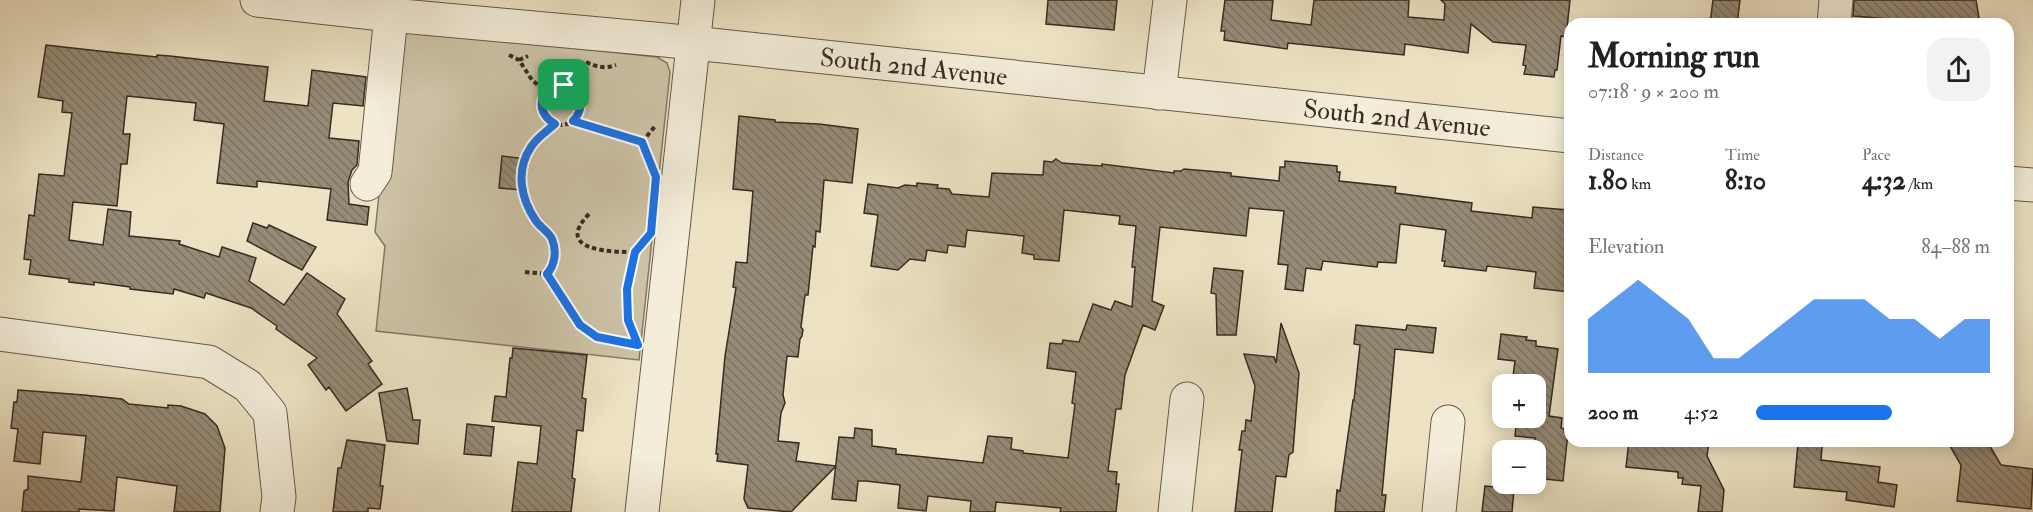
<!DOCTYPE html>
<meta charset="utf-8">
<style>
body{margin:0;font-family:"IM FELL Double Pica",serif;background:#f2f2f2;color:#222;height:100vh;display:flex;flex-direction:column;font-size:22px;white-space:nowrap}
*{box-sizing:border-box;margin:0}
p{font-size:20px;color:#767676}
.icon{flex:none;width:33px;height:33px;fill:none;stroke:currentColor;stroke-width:2;stroke-linecap:round;stroke-linejoin:round}
.map{position:relative;flex:1;overflow:hidden}
.details{position:absolute;left:1564px;top:18px;width:450px;height:429px;display:flex;flex-direction:column;background:#fff;border-radius:18px;box-shadow:0 3px 15px #0003}
.details>*{flex:none}
.fabs{position:absolute;left:1492px;top:374px;display:grid;gap:12px}
.fabs a{display:grid;place-items:center;width:54px;height:54px;border-radius:12px;background:#fff;box-shadow:0 3px 15px #0003;font-size:30px}
.pin{position:absolute;display:grid;place-items:center;width:51px;height:51px;color:#fff;margin:-26px;border-radius:12px;box-shadow:0 3px 9px #0006}
.round{display:grid;place-items:center;flex:none;width:63px;height:63px;border-radius:18px;background:#f2f2f2}
.summary{display:flex;align-items:center;justify-content:space-between;height:102px;padding:0 24px}
h1{font-size:33px;font-weight:700;line-height:45px}
.metrics{display:grid;grid-template-columns:repeat(3,1fr);gap:9px;height:102px;padding:6px 24px}
.metrics div{display:grid;align-content:center}
.metrics b{font-size:26px;font-weight:700}
.metrics small{font-size:16px;font-weight:400}
.metrics p{font-size:16px}
.chart{height:168px;padding:12px 24px}
.chart p{display:flex;justify-content:space-between}
.chart svg{width:100%;height:108px;margin-top:6px;fill:#1a73e8;opacity:.7}
ul{padding:0 24px;list-style:none;font-size:20px}
li{display:grid;grid-template-columns:96px 72px 1fr;align-items:center;height:45px}
li i{height:15px;border-radius:8px;background:#1a73e8}
.map>svg:first-child{display:block}
.green{fill:#cec4a9;stroke:#837866;stroke-width:1.5}
.building{fill:url(#building-back-hatch);stroke:#382b23;stroke-width:1.5}
.lines{fill:none;stroke-linecap:round;stroke-linejoin:round}
.minor-casing{stroke:#65594b;stroke-width:35}
.path{stroke:#382b23;stroke-width:4;stroke-dasharray:4.5 3;stroke-linecap:butt}
.minor{stroke:#f3edd9;stroke-width:33}
.route-casing{stroke:#fff;stroke-width:12}
.route{stroke:#1a73e8;stroke-width:8}
.labels{text-anchor:middle;stroke-width:6;stroke-linejoin:round;paint-order:stroke}
.street-label{font-size:26px;fill:#382b23;stroke:#f3edd9}
</style>
<div class="map">
<svg width="2033" height="512" viewBox="0 0 2033 512">
<defs>
<pattern id="building-back-hatch" width="6" height="6" patternUnits="userSpaceOnUse" patternTransform="scale(1.5)"><rect width="6" height="6" fill="#968b77"/><path d="M-1 5l2 2M0 0l6 6M5-1l2 2" fill="none" stroke="#7b7261"/></pattern>
</defs>
<rect width="100%" height="100%" fill="#ede3c4"/>
<filter id="stains"><feTurbulence type="fractalNoise" baseFrequency=".00333" numOctaves="4"/><feColorMatrix values="0 0 0 0 .2 0 0 0 0 .09 0 0 0 0 .02 0 0 0 .5 -.17"/></filter>
<radialGradient id="worn" r=".72"><stop offset=".6" stop-color="#630" stop-opacity="0"/><stop offset="1" stop-color="#630" stop-opacity=".3"/></radialGradient>
<!-- green -->
<polygon class="green" points="397,29 657,57 667,63 670,72 639,360 376,331 385,246 375,232"/>
<!-- building -->
<g class="building">
<polygon points="1048,0 1117,0 1114,30 1046,24"/>
<polygon points="1225,0 1273,0 1271,20 1311,25 1314,0 1409,0 1408,17 1444,20 1445,4 1441,0 1570,0 1566,37 1561,36 1557,70 1555,70 1554,77 1524,74 1526,66 1523,65 1526,45 1493,42 1471,24 1468,53 1405,44 1404,55 1288,43 1287,49 1224,40 1225,31 1221,31"/>
<polygon points="1713,0 1740,0 1737,24 1710,24"/>
<polygon points="1854,0 1976,0 1980,24 1888,24 1888,19 1853,16"/>
<polygon points="46,45 99,51 157,57 157,55 170,56 268,67 264,101 308,106 312,70 366,77 363,106 333,103 329,138 359,141 357,165 352,170 348,182 349,204 369,207 367,225 327,220 331,189 257,181 257,187 217,183 224,124 194,120 196,103 127,96 123,134 130,134 127,164 121,164 117,206 73,202 69,240 103,245 108,209 131,212 129,236 180,241 179,244 219,257 222,247 256,258 249,281 284,305 307,273 345,299 337,314 372,361 368,364 382,384 346,411 329,387 326,390 308,365 317,358 276,329 277,326 251,308 206,293 204,298 174,289 173,294 130,289 130,287 94,282 94,285 69,282 69,279 29,274 31,260 24,259 29,215 34,216 39,174 64,176 72,113 62,112 63,101 38,97"/>
<polygon points="739,116 775,120 775,122 819,124 858,129 852,183 824,180 820,232 816,231 815,247 813,246 808,295 805,295 801,327 803,330 802,336 800,339 798,357 787,356 783,395 785,403 781,413 778,441 799,443 796,461 836,466 791,512 748,508 744,499 748,465 717,461 718,454 716,454 725,356 736,288 733,287 736,262 747,263 753,191 733,189"/>
<polygon points="502,156 524,159 521,190 499,188"/>
<polygon points="1056,159 1062,163 1102,166 1102,164 1174,173 1174,171 1181,171 1184,169 1231,173 1231,176 1279,181 1280,167 1285,167 1285,161 1337,166 1337,172 1340,172 1339,181 1396,187 1395,193 1472,203 1471,211 1532,218 1533,207 1568,210 1567,217 1570,217 1570,292 1534,288 1536,272 1487,266 1486,271 1444,266 1445,261 1442,261 1446,230 1400,224 1396,263 1378,262 1377,267 1323,261 1321,270 1306,268 1303,291 1285,289 1288,265 1278,264 1284,211 1249,208 1246,236 1160,227 1152,301 1164,306 1155,330 1143,325 1125,375 1121,409 1116,409 1108,471 1117,472 1116,484 1119,484 1116,512 1060,512 1061,508 996,502 995,512 970,512 971,501 928,496 926,511 898,508 900,485 866,481 858,481 856,501 832,499 839,437 854,438 855,428 872,430 872,446 896,449 896,454 983,463 988,436 1012,438 1011,449 1023,451 1023,453 1068,458 1075,404 1072,403 1076,372 1047,368 1050,343 1062,344 1063,340 1079,342 1093,304 1111,310 1115,301 1132,307 1135,267 1132,267 1136,226 1119,224 1120,216 1064,210 1059,261 1034,259 1034,255 1022,253 1024,236 967,230 965,247 948,245 947,253 927,250 925,261 910,259 898,270 871,266 878,215 864,213 868,184 898,188 905,185 917,186 917,183 938,185 937,188 949,189 952,194 989,197 992,173 1043,175 1044,161 1052,162"/>
<polygon points="253,223 267,228 269,225 316,247 302,270 247,241"/>
<polygon points="1214,268 1243,271 1236,335 1217,335 1216,294 1211,293"/>
<polygon points="1281,323 1299,373 1293,452 1289,455 1286,477 1276,476 1272,512 1235,512 1242,450 1239,450 1242,431 1245,431 1246,420 1251,421 1255,386 1244,354 1274,357 1276,363"/>
<polygon points="1356,325 1406,330 1407,325 1436,328 1433,353 1395,349 1382,495 1386,495 1384,512 1335,512 1337,490 1340,491 1353,400 1354,400 1360,345 1354,344"/>
<polygon points="1501,334 1527,337 1526,340 1536,341 1536,346 1558,349 1549,416 1562,418 1561,428 1565,429 1564,432 1568,432 1563,481 1536,478 1536,450 1534,450 1535,438 1515,436 1517,417 1536,417 1536,384 1512,384 1515,361 1498,359"/>
<polygon points="513,348 587,355 582,398 586,399 583,431 577,430 572,478 575,479 571,512 512,512 518,462 537,464 541,426 492,421 495,396 506,397 510,358 512,358"/>
<polygon points="407,388 413,420 420,420 418,444 387,441 379,393"/>
<polygon points="18,390 84,395 122,399 129,404 168,408 168,405 181,406 205,414 217,426 225,448 220,512 174,512 177,486 117,477 114,511 79,509 79,512 22,512 24,491 28,489 28,476 81,482 86,436 43,432 40,464 14,461 18,429 11,428 14,402 17,402"/>
<polygon points="467,424 494,427 491,456 464,454"/>
<polygon points="347,440 385,445 380,486 383,486 380,509 368,508 368,512 333,512 338,468 341,468"/>
<polygon points="1629,441 1709,441 1707,456 1724,490 1722,512 1698,512 1701,486 1682,484 1683,478 1678,478 1678,472 1626,467"/>
<polygon points="1947,441 1987,441 2001,465 2033,469 2031,509 1957,501 1961,465"/>
<polygon points="1798,444 1822,446 1821,460 1880,467 1878,482 1897,485 1894,507 1846,500 1847,492 1794,487"/>
<polygon points="1485,486 1514,489 1512,512 1482,512"/>
</g>
<g class="lines">
<!-- minor casing -->
<g class="minor-casing">
<g id="minor">
<path id="s1" d="M 257,0 L 391,15 L 665,40 L 1570,136"/>
<polyline points="1834,24 1836,0"/>
<polyline points="1159,93 1170,0"/>
<polyline points="2008,183 2033,185"/>
<polyline points="367,184 375,172 391,15"/>
<polyline points="0,334 209,362 248,386 270,413 279,497 277,512"/>
<polyline points="642,512 698,0"/>
<polyline points="1175,512 1187,399"/>
<polyline points="1439,512 1448,422"/>
</g>
</g>
<!-- path -->
<g class="path">
<polyline points="509,55 519,60 532,80 546,92"/>
<polyline points="519,60 528,56"/>
<path d="M 586,62 C 597,67 604,69 616,65"/>
<circle cx="561" cy="105" r="20"/>
<polyline points="573,121 642,142 652,167"/>
<path d="M 555,124 L 532,144 L 524,159 L 521,190 L 536,221 L 552,239 L 555,260 L 552,268 L 547,274 C 559,295 573,326 597,337 C 608,341 623,342 635,344"/>
<polyline points="642,142 656,125"/>
<path d="M 589,214 C 553,251 611,252 635,252 L 643,242"/>
<polyline points="525,272 547,274"/>
<path d="M 633,330 C 622,304 629,278 635,252"/>
</g>
<!-- minor -->
<use href="#minor" class="minor"/>
</g>
<g class="lines">
<!-- route casing -->
<g class="route-casing">
<path id="route" d="M 557,85 C 579,85 588,105 573,121 L 642,142 L 656,177 L 651,233 L 635,252 L 627,289 L 628,320 L 638,345 L 597,337 L 580,325 L 547,274 C 555,265 557,251 552,239 C 549,232 540,227 536,221 C 521,199 515,171 531,147 C 536,138 547,131 555,124 C 537,114 537,93 557,85 Z"/>
</g>
<!-- route -->
<use href="#route" class="route"/>
</g>
<g class="labels">
<!-- street labels -->
<g class="street-label">
<text dy="9" stroke="none"><textPath href="#s1" startOffset="660">South 2nd Avenue</textPath></text>
<text dy="9" stroke="none"><textPath href="#s1" startOffset="1146">South 2nd Avenue</textPath></text>
</g>
</g>
<rect width="100%" height="100%" filter="url(#stains)"/>
<rect width="100%" height="100%" fill="url(#worn)"/>
</svg>
<div class="fabs">
<a>+</a>
<a>−</a>
</div>
<div class="pin" style="left:564px;top:85px;background:#1e9e55"><svg class="icon" aria-label="arrive" viewBox="0 0 24 24"><path d="M6 21V4h12l-3 4 3 4H6"/></svg></div>
<section class="details">
<div class="summary"><div><h1>Morning run</h1><p>07:18 · 9 × 200 m</p></div><a class="round"><svg class="icon" aria-label="share" viewBox="0 0 24 24"><path d="M12 15V3M7 8l5-5 5 5M5 13v7h14v-7"/></svg></a></div>
<div class="metrics">
<div><p>Distance</p><b>1.80<small> km</small></b></div>
<div><p>Time</p><b>8:10</b></div>
<div><p>Pace</p><b>4:32<small> /km</small></b></div>
</div>
<div class="chart"><p><span>Elevation</span>84–88 m</p>
<svg viewBox="0 0 160 44" preserveAspectRatio="none"><path d="M0 44V22L10 14L20 6L30 14L40 22L50 38L60 38L70 30L80 22L90 14L100 14L110 14L120 22L130 22L140 30L150 22L160 22V44z"/></svg>
</div>
<ul>
<li><b>200 m</b>4:52<i style="width:58%"></i></li>
</ul>
</section>
</div>
